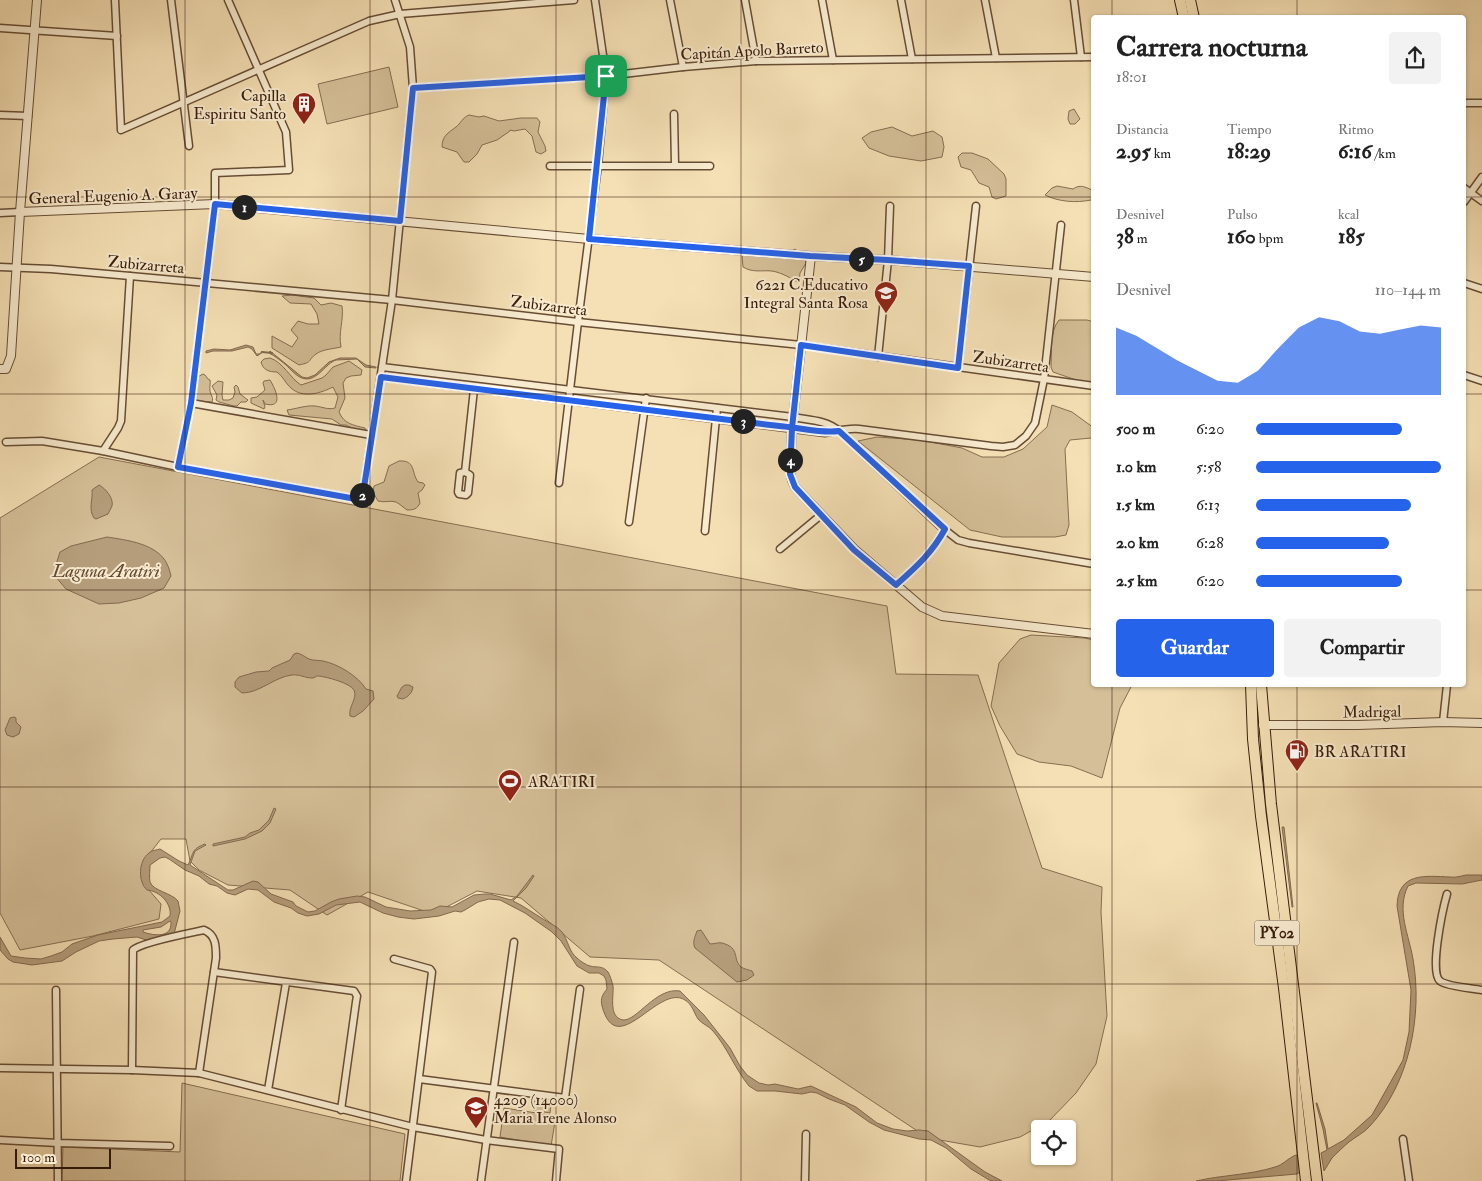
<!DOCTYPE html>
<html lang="es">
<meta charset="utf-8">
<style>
body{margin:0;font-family:"IM FELL Double Pica",serif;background:#f2f2f2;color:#222;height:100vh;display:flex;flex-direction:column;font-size:19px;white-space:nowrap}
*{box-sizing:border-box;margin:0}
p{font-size:16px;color:#767676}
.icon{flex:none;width:28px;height:28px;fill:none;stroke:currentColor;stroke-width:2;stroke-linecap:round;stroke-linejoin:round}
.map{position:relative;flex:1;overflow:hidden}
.sheet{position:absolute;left:1091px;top:15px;width:375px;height:672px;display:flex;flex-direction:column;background:#fff;border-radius:5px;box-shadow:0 1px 4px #0004}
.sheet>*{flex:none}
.buttons{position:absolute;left:1031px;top:1120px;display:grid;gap:10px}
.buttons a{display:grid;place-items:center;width:45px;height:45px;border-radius:5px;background:#fff;box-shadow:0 1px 4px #0004;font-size:25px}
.scale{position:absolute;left:15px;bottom:12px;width:96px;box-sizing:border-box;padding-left:5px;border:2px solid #381c0a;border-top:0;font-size:14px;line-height:18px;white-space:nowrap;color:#381c0a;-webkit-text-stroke:4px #f8ebcf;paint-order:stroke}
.pin{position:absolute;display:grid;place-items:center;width:42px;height:42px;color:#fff;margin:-21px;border-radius:10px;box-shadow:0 2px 8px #0006}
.km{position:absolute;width:25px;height:25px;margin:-12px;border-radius:50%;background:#222;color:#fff;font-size:14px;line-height:25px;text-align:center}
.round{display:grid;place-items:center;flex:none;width:52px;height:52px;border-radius:5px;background:#f2f2f2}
.summary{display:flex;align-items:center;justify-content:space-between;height:85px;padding:0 25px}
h1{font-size:28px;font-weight:700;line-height:38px}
.figures{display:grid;grid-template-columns:repeat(3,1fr);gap:8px;height:85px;padding:5px 25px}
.figures div{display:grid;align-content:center}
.figures b{font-size:21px;font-weight:700}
.figures small{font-size:14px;font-weight:400}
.figures p{font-size:14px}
.chart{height:140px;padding:10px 25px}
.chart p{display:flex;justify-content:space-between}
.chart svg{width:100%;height:90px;margin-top:5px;fill:#2563eb;opacity:.7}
.cta{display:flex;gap:10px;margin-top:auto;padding:10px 25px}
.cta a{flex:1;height:58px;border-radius:5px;background:#2563eb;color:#fff;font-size:20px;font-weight:700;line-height:58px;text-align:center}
.cta a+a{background:#f2f2f2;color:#222}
ul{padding:0 25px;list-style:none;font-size:16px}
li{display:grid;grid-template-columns:80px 60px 1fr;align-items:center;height:38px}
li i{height:12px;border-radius:6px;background:#2563eb}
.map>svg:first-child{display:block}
.green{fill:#d5bf98;stroke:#866e51}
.water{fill:#b59d7b;stroke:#83694e;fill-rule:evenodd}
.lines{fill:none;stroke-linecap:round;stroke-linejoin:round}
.stream{stroke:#83694e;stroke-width:2}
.minor-casing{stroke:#674d35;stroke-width:9}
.tertiary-casing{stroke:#674d35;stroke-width:10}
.trunk-casing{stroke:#381c0a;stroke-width:12}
.minor{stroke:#f8ebcf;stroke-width:6}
.tertiary{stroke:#f8ebcf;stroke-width:8}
.trunk{stroke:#f5e0b5;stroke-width:10}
.route-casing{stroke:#fff;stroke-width:10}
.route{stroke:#2563eb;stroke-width:6}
.grid{fill:none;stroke:#381c0a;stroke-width:1;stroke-opacity:0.55}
.labels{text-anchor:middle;stroke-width:4;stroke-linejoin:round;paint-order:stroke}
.shield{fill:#f8ebcf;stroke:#725a45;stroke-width:1}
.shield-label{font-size:15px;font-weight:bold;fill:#381c0a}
.street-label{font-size:16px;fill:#381c0a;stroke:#f8ebcf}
.poi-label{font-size:16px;fill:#381c0a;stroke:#f8ebcf;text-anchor:start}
.water-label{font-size:18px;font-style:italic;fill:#644932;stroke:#f8ebcf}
</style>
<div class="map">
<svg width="1482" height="1181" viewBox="0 0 1482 1181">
<rect width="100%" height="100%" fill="#f5e0b5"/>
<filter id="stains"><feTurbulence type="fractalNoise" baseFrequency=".004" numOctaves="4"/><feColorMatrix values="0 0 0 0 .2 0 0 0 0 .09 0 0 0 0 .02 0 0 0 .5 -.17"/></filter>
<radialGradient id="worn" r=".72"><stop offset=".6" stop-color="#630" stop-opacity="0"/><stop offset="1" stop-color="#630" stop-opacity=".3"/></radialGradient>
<!-- green -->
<g class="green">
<polygon points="389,67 398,107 327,124 318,84"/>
<polygon points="1074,109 1080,119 1075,124 1070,124 1068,119 1069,111"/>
<path d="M 469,115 L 479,117 L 484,116 L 499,121 L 521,118 L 537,118 L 540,122 L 538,132 L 545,146 L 546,151 L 541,154 L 536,152 L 532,136 L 525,129 L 514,131 L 510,130 L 510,131 L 497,140 L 482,145 L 477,154 L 469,162 L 464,162 L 457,152 L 442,147 C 442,136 448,133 456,127 C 461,123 462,118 469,115 Z"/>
<polygon points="892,127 912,136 933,131 942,137 944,147 942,157 921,161 889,156 869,148 862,138 871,132"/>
<polygon points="962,153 972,153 988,159 1004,174 1006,179 1006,196 996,199 992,197 989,187 979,183 971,170 961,167 958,157"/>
<path d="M 1057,186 L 1073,189 C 1080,184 1085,187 1092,190 L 1094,195 L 1091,200 C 1076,203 1059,202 1045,195 L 1052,188 Z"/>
<path d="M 795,249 L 805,258 L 806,263 L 800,273 L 799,283 C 790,278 783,273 772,271 C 761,270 753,273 743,267 L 742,256 C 749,253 754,257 762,256 C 773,256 786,255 795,249 Z"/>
<path d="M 292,295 L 314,298 L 321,305 L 331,303 L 342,306 C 344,320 338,333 341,347 C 333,349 323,349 316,354 C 307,361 313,362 299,365 L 272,348 L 272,336 L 292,347 L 298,338 L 291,330 L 298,321 L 308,324 L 319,324 L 317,314 L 311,304 L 290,303 L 282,296 Z"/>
<path d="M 1059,320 L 1087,320 L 1094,322 L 1094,384 L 1079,381 L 1053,372 L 1051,367 C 1052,352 1049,332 1059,320 Z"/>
<path d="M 270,358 C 283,362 290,378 301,385 L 322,378 L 326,375 L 333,367 L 349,361 L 362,370 L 361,375 L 351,376 L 346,378 L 343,383 L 345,398 L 339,412 C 344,424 353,425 365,428 L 367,432 L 356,430 L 346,425 L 341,425 L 332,419 L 289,415 L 287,410 C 295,409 307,405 315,406 C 323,407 328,410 335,408 L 338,397 L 333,387 C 321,393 303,399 291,388 C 285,383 283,376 277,372 C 269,372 263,370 261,362 L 264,359 Z"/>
<path d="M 203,374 L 205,375 L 208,379 L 210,380 C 211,384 209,386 210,390 C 210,395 214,397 212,402 L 196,401 L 194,399 C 195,391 194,386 196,378 Z"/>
<path d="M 270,380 C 275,388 285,409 265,404 L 263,400 L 265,407 L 264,409 L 251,403 L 251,398 L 257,397 L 265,390 L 263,383 L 264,381 Z"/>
<polygon points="218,381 223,382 222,395 223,400 229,400 233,398 235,392 234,387 236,385 238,387 240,394 248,400 246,402 241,402 237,406 234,406 219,402 216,400 217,395 212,386"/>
<polygon points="1052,405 1072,412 1094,428 1094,436 1091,438 1070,440 1065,449 1069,525 1066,535 1055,537 1002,537 970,530 858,441 877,437 920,440 962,448 982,457 1004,457 1023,449 1047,427"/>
<polygon points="99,457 887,606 896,674 978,675 1042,868 1102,887 1101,912 1107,1016 1096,1064 1076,1093 1049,1121 1020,1137 980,1147 928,1138 659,960 590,957 521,898 477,891 433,914 368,892 327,915 290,890 228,885 199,870 190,861 186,839 161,839 150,853 148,889 161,904 159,919 93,936 20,950 0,913 0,518"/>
<path d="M 399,461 C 416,460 411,472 418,482 L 423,483 L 425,485 L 422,490 L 418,493 L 420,503 C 417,509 414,510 407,510 C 404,508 400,504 396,502 C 391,500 384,503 378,501 L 373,492 L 374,486 L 384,482 L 389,466 Z"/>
<polygon points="1031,635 1084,638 1094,640 1094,685 1132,685 1120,708 1102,778 1071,766 1039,762 1017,754 1000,726 991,706 999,663 1020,639"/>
<polygon points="182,1083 405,1134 400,1181 62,1181 63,1147 180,1152"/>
<polygon points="534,1101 551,1104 550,1113 533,1110"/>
<polygon points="504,1108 556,1116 551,1146 500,1137"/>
</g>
<!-- water -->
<g class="water">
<polygon points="246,345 253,347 256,354 260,354 262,351 263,352 257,356 252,349 248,347 232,351 213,351 206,353 206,351 214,349 230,350"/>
<path d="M 270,351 L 302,377 L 307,378 L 315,375 L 329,362 L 340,358 L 356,358 L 366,365 L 376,367 L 376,368 L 365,367 L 357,359 L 336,360 C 328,363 323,371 317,375 C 304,385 295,374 286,365 C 281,361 275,356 269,353 Z"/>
<path d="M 99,485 C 105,488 114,498 112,506 C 111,509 109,511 108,514 L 96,519 L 94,518 C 88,509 93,500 92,490 Z"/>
<path d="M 107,537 C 127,540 158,544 167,564 C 169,568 170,572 171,576 L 164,588 L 141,598 L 119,603 L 99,604 L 66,589 L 55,576 L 54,571 L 60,552 L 71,546 Z"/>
<path d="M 297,653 C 301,654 304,656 307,658 C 312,661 318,660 323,661 C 338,664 358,676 366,689 L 373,691 L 374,699 L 363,711 L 354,717 L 350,716 C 348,707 358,698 354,690 C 350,683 327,677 319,676 C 312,676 319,677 312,678 C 305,678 299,674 292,675 C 274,677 260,693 242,693 L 235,687 L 235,682 L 239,677 L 256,672 L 269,671 L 272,668 L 290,660 L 294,654 Z"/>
<path d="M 405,685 L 409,685 L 413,687 C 412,693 409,696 403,699 L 398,698 L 397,696 L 402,687 Z"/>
<polygon points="14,717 16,718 16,722 21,727 19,734 13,737 7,735 5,730 10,718"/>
<polygon points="274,808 276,809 270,823 262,831 245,839 213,846 213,844 245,837 250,833 259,830 269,820"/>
<polygon points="1282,827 1284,827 1293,907 1292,907"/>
<path d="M 205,844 L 206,845 L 195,851 L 190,865 L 228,890 L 233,890 L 253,881 L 258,882 L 271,894 L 293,902 L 296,906 L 308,912 L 315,911 L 331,902 L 339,899 L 357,896 L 365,897 L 386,907 L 410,911 L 431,910 L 440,906 L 452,907 L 474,895 L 485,894 L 490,894 L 511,900 L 517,896 L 533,875 L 534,876 L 526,888 L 513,901 C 524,906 533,913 543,919 C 549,923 557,926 562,932 C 568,940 569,952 577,958 C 580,961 586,965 590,966 C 597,968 602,965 608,972 C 610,975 612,982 613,986 C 614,996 608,1017 623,1020 C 637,1021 656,987 680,991 L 704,1015 L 730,1048 L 740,1066 L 747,1075 L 759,1083 L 768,1085 L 775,1084 L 798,1089 L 811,1086 L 856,1107 L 877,1123 L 893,1129 L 907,1131 L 919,1130 L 928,1131 L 985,1172 L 1002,1181 L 991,1181 L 971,1169 L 946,1148 L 931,1140 L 919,1139 L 884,1130 L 869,1122 L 845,1105 L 829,1099 L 817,1093 L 811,1092 L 802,1094 L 775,1091 L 757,1091 L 749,1086 C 735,1069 727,1047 713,1031 C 709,1026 702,1024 698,1019 C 694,1013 692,1004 685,1000 C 658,983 617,1062 602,1006 C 600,998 603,994 607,989 L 606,980 L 604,976 L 599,973 L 589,973 L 577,966 L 561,941 L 552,932 L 525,913 L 500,900 L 489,899 L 478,902 L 465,910 L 461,912 L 455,911 L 439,916 L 414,919 L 398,917 L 383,913 L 360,902 L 336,905 L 319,914 L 307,916 L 298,913 L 291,908 L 274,902 L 258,890 L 248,889 L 235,895 L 227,893 L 217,886 L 209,884 L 199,876 L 185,870 L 169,859 L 165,857 L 160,858 L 150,865 C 150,869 149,878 150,882 C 153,891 172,893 178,901 L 180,911 L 174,934 L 149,941 L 137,937 L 113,939 L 99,941 L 76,952 L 62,961 L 32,965 L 13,962 L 8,959 L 0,950 L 0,937 L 11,956 L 25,958 L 41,959 L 51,956 L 62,952 L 72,944 L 98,935 L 162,922 L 170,916 C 172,904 160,891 147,890 C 138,882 138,861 149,853 C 152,850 157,850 160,849 L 179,861 L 188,865 C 194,853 191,849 205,844 ZM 170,921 L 171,922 C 172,938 155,936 143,932 L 143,930 L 161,927 Z"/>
<path d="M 1466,875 L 1482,875 L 1482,880 L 1462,884 L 1416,883 L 1408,886 C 1396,910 1409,935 1413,959 C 1423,1016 1409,1084 1370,1126 C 1364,1133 1355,1137 1349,1142 C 1343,1147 1337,1153 1332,1158 C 1329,1162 1327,1167 1324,1171 L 1321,1153 L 1327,1150 L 1323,1129 L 1316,1103 L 1317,1103 L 1325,1129 L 1328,1149 L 1344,1140 L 1372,1115 L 1403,1060 L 1409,1032 L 1411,990 L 1397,906 C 1398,872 1425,876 1450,877 C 1455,878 1461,876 1466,875 Z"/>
<path d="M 701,930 L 710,944 C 714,944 719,942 722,943 C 741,948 732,959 741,967 C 744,969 749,970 752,971 L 754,975 L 747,980 L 737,982 L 695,948 C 692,942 695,937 697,931 Z"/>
<path d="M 1296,1155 L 1299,1157 L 1300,1172 L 1297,1174 L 1216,1181 L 1196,1181 C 1222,1175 1250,1175 1275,1167 C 1283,1165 1288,1158 1296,1155 Z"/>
</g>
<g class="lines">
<!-- stream -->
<polyline class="stream" points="262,352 272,353"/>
<!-- minor casing -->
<g class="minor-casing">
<g id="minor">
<polyline points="115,0 121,130 369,21 400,14 574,0"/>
<polyline points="171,0 189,146"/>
<polyline points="670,0 683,67"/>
<polyline points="745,0 756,61"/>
<polyline points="822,0 833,60"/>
<polyline points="901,0 912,59"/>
<polyline points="985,0 996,58"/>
<polyline points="1074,0 1081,57"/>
<polyline points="0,28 117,36"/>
<polyline points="413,88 606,76 683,67 756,61 1094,57"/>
<polyline points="1464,103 1482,103"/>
<polyline points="674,114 675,165"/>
<polyline points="0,115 28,116"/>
<polyline points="550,166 710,166"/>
<polyline points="1464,188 1482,201"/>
<polyline points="1464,202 1482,177"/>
<polyline points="0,213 20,212"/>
<polyline points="0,267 51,269 130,276 392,300 578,322 801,345 1094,386"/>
<polyline points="1464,283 1482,289"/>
<polyline points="878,357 888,260 890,206"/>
<path d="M 382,367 L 793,417 C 809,420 827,420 839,431 L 940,526 L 958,540 L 969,543 L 1094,564"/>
<polyline points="958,368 976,206"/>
<polyline points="1464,375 1482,381"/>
<path d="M 381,377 L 825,433 C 837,431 847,428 859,429 L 991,446 L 1003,447 L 1015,445 L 1026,436 L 1035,423 L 1044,379 L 1061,225"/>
<polyline points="191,403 371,435"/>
<polyline points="6,442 42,441 103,451 178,467 356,499 360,497 363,494 392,300 413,88 410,47 395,0"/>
<polyline points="103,451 118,428 121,421 130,276"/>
<polyline points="178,467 191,403 215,204 215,173 289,170 286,132 228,0"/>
<polyline points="465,472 470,475 468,493 466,495 459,494 458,492 460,473 465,472 474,389"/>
<polyline points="559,483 578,322 598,165 606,76 595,0"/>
<polyline points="629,522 646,398"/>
<polyline points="705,531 717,408"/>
<polyline points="780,549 821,515"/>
<path d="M 896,585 C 916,567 931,553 945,529"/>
<polyline points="1443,722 1447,685"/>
<path d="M 1447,894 C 1443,908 1429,972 1440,981 C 1448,987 1472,988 1482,990"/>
<polyline points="394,959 430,969 432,972 406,1181"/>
<polyline points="214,972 354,991 357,996 356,1002 341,1110"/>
<polyline points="56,990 58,1181"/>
<polyline points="0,1068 132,1070 199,1073 413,1127 486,1140 559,1149 556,1181"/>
<path d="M 132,1070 L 133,950 C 142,942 190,933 204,930 C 216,935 216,946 216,958 L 199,1073"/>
<polyline points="419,1079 565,1098 580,989"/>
<polyline points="268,1090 286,983"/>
<polyline points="1403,1139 1409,1181"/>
<polyline points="0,1140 58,1143 170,1146"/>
<polyline points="481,1181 514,942"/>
<polyline points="805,1181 806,1134"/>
</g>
</g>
<!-- tertiary casing -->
<g class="tertiary-casing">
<g id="tertiary">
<polyline points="20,212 215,204 589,239 811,256 888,260 1094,277"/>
<polyline points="811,256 792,428 790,473 792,480 795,487 854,549 922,607 942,616 1094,634"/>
<polyline points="0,369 6,369 11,356 20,212 37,0"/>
<polyline points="1263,725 1358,725 1443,722 1482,723"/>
</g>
</g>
<!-- trunk casing -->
<g class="trunk-casing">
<g id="trunk">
<polyline points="1180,0 1184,18"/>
<polyline points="1190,0 1194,18"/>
<polyline points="1251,685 1253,739 1261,816 1284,988 1306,1181"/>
<polyline points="1261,685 1271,804 1317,1181"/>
</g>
</g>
<!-- minor -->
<use href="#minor" class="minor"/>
<!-- tertiary -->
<use href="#tertiary" class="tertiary"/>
<!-- trunk -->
<use href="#trunk" class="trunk"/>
</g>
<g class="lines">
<!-- route casing -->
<g class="route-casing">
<path id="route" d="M 606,76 L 413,88 L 400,221 L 215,204 L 191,403 L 178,467 L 356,499 L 360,497 L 363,494 L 381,377 L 754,423 C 768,425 782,426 796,428 C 811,430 824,433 839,431 L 945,529 C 932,553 916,567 896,585 L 854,550 L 795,487 L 790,474 L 792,428 L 801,345 L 958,368 L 969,266 L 888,260 L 810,256 L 589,239 L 606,76"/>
</g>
<!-- route -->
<use href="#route" class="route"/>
</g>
<!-- grid -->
<path class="grid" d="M 185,0 L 185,1181M 370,0 L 370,1181M 556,0 L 556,1181M 741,0 L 741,1181M 926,0 L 926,1181M 1112,0 L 1112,18M 1297,0 L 1297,18M 0,197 L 1094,197M 1464,197 L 1482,197M 0,394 L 1094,394M 1464,394 L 1482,394M 0,590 L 1094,590M 1464,590 L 1482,590M 1112,685 L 1112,1181M 1297,685 L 1297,1181M 0,787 L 1482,787M 0,984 L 1482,984"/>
<!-- icons -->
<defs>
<g id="building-pin" transform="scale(1.25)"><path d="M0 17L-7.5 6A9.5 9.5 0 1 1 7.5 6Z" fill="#8f2418" stroke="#f8ebcf"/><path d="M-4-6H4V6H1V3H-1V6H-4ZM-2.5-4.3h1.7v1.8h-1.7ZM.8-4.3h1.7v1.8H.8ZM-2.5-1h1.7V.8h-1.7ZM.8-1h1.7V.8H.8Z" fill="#fff"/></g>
<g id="school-pin" transform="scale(1.25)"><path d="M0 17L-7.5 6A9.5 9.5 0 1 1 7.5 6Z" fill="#8f2418" stroke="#f8ebcf"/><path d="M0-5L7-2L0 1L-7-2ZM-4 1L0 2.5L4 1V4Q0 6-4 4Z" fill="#fff"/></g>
<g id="fuel-pin" transform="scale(1.25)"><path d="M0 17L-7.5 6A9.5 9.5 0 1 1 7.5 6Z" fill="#8f2418" stroke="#f8ebcf"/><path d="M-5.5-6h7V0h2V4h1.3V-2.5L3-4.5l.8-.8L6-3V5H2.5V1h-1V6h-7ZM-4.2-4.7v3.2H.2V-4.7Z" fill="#fff"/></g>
<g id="stadium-pin" transform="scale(1.25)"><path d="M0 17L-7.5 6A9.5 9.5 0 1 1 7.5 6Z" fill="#8f2418" stroke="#f8ebcf"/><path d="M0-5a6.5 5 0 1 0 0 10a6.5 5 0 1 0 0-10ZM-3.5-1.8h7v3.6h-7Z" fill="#fff"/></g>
</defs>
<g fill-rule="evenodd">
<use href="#building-pin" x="304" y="104"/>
<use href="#school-pin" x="886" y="293"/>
<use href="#fuel-pin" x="1297" y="751"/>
<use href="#stadium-pin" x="510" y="781"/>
<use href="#school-pin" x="476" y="1108"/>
</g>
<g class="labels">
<!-- shield labels -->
<rect class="shield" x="1254.5" y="920.5" width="45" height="25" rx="4"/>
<g class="shield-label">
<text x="1277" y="938">PY02</text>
</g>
<!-- street labels -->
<g class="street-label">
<text transform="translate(752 50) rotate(-3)" y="6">Capitán Apolo Barreto</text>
<text transform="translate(113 195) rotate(-2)" y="6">General Eugenio A. Garay</text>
<text transform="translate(146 264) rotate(5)" y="6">Zubizarreta</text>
<text transform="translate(549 305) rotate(7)" y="6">Zubizarreta</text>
<text transform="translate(1011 361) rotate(8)" y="6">Zubizarreta</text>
<text transform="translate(1372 711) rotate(-1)" y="6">Madrigal</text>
</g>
<!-- poi labels -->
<g class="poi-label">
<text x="286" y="101" text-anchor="end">Capilla<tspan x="286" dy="18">Espiritu Santo</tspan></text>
<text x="868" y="290" text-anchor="end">6221 C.Educativo<tspan x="868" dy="18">Integral Santa Rosa</tspan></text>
<text x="1314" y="757">BR ARATIRI</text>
<text x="528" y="787">ARATIRI</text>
<text x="494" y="1105">4209 (14000)<tspan x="494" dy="18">Maria Irene Alonso</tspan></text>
</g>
<!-- water labels -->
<g class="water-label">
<text x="106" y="577">Laguna Aratiri</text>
</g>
</g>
<rect width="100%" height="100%" filter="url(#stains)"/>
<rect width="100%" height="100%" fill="url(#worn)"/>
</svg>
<div class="buttons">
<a><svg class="icon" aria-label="locate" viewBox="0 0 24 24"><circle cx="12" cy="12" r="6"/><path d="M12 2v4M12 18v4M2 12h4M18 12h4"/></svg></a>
</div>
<div class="scale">100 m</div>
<div class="pin" style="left:606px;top:76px;background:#1e9e55"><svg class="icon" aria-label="arrive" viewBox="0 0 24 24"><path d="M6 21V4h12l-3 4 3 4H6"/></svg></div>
<b class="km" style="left:244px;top:207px">1</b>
<b class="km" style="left:362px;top:495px">2</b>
<b class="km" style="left:743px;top:421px">3</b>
<b class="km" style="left:790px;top:460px">4</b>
<b class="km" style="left:861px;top:259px">5</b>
<section class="sheet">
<div class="summary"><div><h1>Carrera nocturna</h1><p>18:01</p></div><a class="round"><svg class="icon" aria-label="share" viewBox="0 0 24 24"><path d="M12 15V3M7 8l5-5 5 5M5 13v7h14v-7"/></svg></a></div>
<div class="figures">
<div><p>Distancia</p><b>2.95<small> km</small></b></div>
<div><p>Tiempo</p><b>18:29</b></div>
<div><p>Ritmo</p><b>6:16<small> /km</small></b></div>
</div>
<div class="figures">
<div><p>Desnivel</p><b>38<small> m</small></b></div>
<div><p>Pulso</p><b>160<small> bpm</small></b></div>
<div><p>kcal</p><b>185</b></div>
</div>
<div class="chart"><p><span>Desnivel</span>110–144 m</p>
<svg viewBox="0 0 160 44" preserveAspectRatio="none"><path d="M0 44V11L10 15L20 21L30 27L40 32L50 37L60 38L70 32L80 21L90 11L100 6L110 8L120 13L130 14L140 12L150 10L160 11V44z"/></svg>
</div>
<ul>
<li><b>500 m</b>6:20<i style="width:79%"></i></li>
<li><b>1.0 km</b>5:58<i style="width:100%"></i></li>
<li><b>1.5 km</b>6:13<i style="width:84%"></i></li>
<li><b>2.0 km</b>6:28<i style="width:72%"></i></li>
<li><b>2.5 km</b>6:20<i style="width:79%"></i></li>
</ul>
<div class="cta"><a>Guardar</a><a>Compartir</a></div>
</section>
</div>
